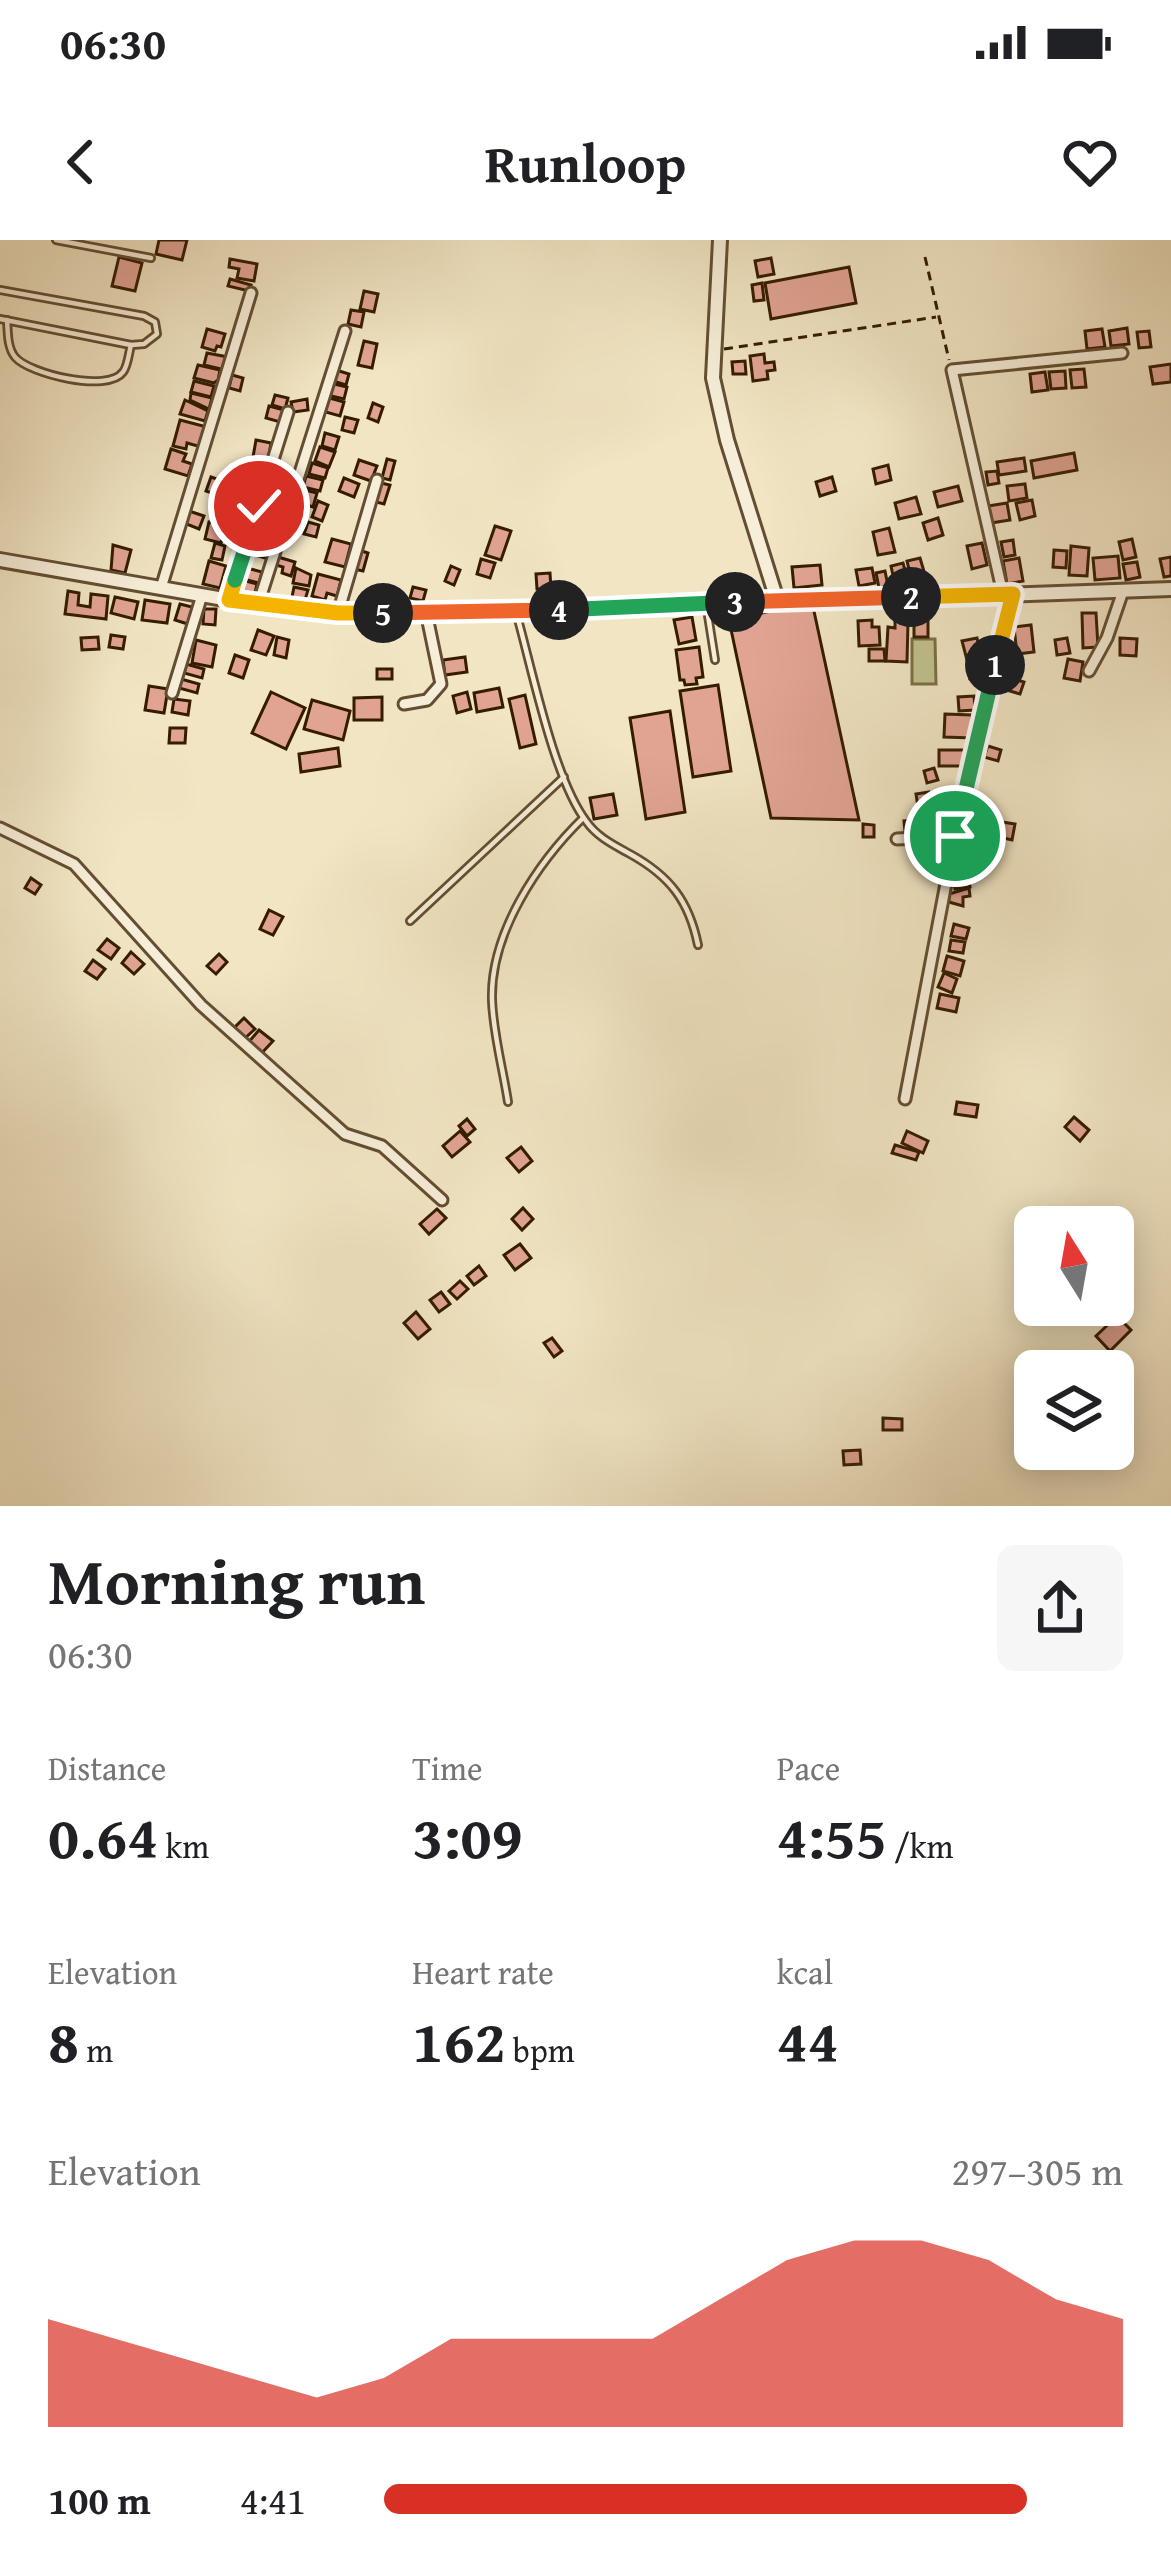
<!DOCTYPE html>
<meta charset="utf-8">
<style>
body{margin:0;font-family:"Gentium Book Plus",serif;background:#f6f6f6;color:#202124;height:100vh;display:flex;flex-direction:column;font-size:45px;white-space:nowrap}
*{box-sizing:border-box;margin:0}
p{font-size:39px;color:#757577}
.icon{flex:none;width:66px;height:66px;fill:none;stroke:currentColor;stroke-width:2;stroke-linecap:round;stroke-linejoin:round}
.map{position:relative;height:1266px;overflow:hidden}
.panel{display:flex;flex-direction:column;background:#fff;flex:1}
.panel>*{flex:none}
.needle{width:78px;rotate:349deg}
.controls{position:absolute;left:1014px;top:966px;display:grid;gap:24px}
.controls a{display:grid;place-items:center;width:120px;height:120px;border-radius:18px;background:#fff;box-shadow:0 6px 30px #0003;font-size:60px}
.pin{position:absolute;display:grid;place-items:center;width:102px;height:102px;color:#fff;margin:-51px;border:6px solid #fff;border-radius:50%;box-shadow:0 3px 12px #0007}
.km{position:absolute;width:60px;height:60px;margin:-30px;border-radius:50%;background:#222;color:#fff;font-size:33px;line-height:60px;text-align:center}
.round{display:grid;place-items:center;flex:none;width:126px;height:126px;border-radius:18px;background:#f6f6f6}
.headline{display:flex;align-items:center;justify-content:space-between;height:204px;padding:0 48px}
h1{font-size:66px;font-weight:700;line-height:90px}
.stats{display:grid;grid-template-columns:repeat(3,1fr);gap:18px;height:204px;padding:12px 48px}
.stats div{display:grid;align-content:center}
.stats b{font-size:60px;font-weight:700}
.stats small{font-size:33px;font-weight:400}
.stats p{font-size:33px}
.chart{height:336px;padding:24px 48px}
.chart p{display:flex;justify-content:space-between}
.chart svg{width:100%;height:216px;margin-top:12px;fill:#d93025;opacity:.7}
ul{padding:0 48px;list-style:none;font-size:39px}
li{display:grid;grid-template-columns:192px 144px 1fr;align-items:center;height:90px}
li i{height:30px;border-radius:15px;background:#d93025}
.status{display:flex;justify-content:space-between;align-items:center;height:84px;padding:0 60px;background:#fff;direction:ltr}
.status svg{height:33px;fill:currentColor}
header{display:flex;justify-content:space-between;align-items:center;height:156px;padding:0 48px;background:#fff;font-size:54px;font-weight:700}
.map>svg:first-child{display:block}
.green{fill:#c1c28f;stroke:#7b6f48;stroke-width:3}
.building{fill:#e1a493;stroke:#351c00;stroke-width:3}
.lines{fill:none;stroke-linecap:round;stroke-linejoin:round}
.service-casing{stroke:#644e31;stroke-width:10}
.minor-casing{stroke:#644e31;stroke-width:15}
.tertiary-casing{stroke:#644e31;stroke-width:18}
.path{stroke:#351c00;stroke-width:3;stroke-dasharray:9 6;stroke-linecap:butt}
.service{stroke:#f6eed8;stroke-width:4.5}
.minor{stroke:#f6eed8;stroke-width:9}
.tertiary{stroke:#f6eed8;stroke-width:12}
.split-1-casing{stroke:#fff;stroke-width:24}
.split-2-casing{stroke:#fff;stroke-width:24}
.split-3-casing{stroke:#fff;stroke-width:24}
.split-4-casing{stroke:#fff;stroke-width:24}
.split-5-casing{stroke:#fff;stroke-width:24}
.split-6-casing{stroke:#fff;stroke-width:24}
.split-7-casing{stroke:#fff;stroke-width:24}
.split-1{stroke:#22a559;stroke-width:15}
.split-2{stroke:#f5b400;stroke-width:15}
.split-3{stroke:#f0652b;stroke-width:15}
.split-4{stroke:#22a559;stroke-width:15}
.split-5{stroke:#f0652b;stroke-width:15}
.split-6{stroke:#f5b400;stroke-width:15}
.split-7{stroke:#22a559;stroke-width:15}
</style>
<div class="status"><b>06:30</b><svg viewBox="0 0 49 12"><path d="M0 12V9h3v3zM5 12V6h3v6zM10 12V3h3v9zM15 12V0h3v12zM26 1h20v11H26zM47 4h2v5h-2z"/></svg></div>
<header><svg class="icon" aria-label="back" viewBox="0 0 24 24"><path d="M15 5l-7 7 7 7"/></svg>Runloop<svg class="icon" aria-label="heart" viewBox="0 0 24 24"><path d="M12 20l-8-8c-3-5 5-10 8-4 3-6 11-1 8 4z"/></svg></header>
<div class="map">
<svg width="1171" height="1266" viewBox="0 0 1171 1266">
<rect width="100%" height="100%" fill="#f1e5c3"/>
<filter id="stains"><feTurbulence type="fractalNoise" baseFrequency=".00167" numOctaves="4"/><feColorMatrix values="0 0 0 0 .2 0 0 0 0 .09 0 0 0 0 .02 0 0 0 .5 -.17"/></filter>
<radialGradient id="worn" r=".72"><stop offset=".6" stop-color="#630" stop-opacity="0"/><stop offset="1" stop-color="#630" stop-opacity=".3"/></radialGradient>
<!-- green -->
<polygon class="green" points="912,399 935,399 936,444 912,444"/>
<!-- building -->
<g class="building">
<polygon points="159,0 187,0 182,20 156,14"/>
<polygon points="119,17 142,23 135,51 112,46"/>
<polygon points="771,18 774,34 758,37 755,21"/>
<polygon points="230,19 257,24 254,41 237,38 239,29 229,27"/>
<polygon points="849,27 856,63 771,79 765,43"/>
<polygon points="230,39 251,45 249,51 228,46"/>
<polygon points="762,43 764,60 754,61 752,45"/>
<polygon points="364,51 378,54 374,72 360,69"/>
<polygon points="351,70 364,72 361,87 348,84"/>
<polygon points="1127,88 1129,104 1111,106 1109,91"/>
<polygon points="207,89 225,94 221,107 217,106 215,111 202,107"/>
<polygon points="1102,89 1105,107 1087,109 1085,91"/>
<polygon points="1149,91 1151,107 1139,108 1137,92"/>
<polygon points="364,101 377,104 372,128 358,125"/>
<polygon points="207,113 228,117 225,130 204,125"/>
<polygon points="764,114 765,123 774,122 775,130 767,131 768,139 753,141 750,116"/>
<polygon points="745,121 746,134 733,134 732,122"/>
<polygon points="1171,124 1171,142 1153,144 1150,127"/>
<polygon points="198,125 220,130 218,140 214,143 194,138"/>
<polygon points="1084,129 1086,147 1072,148 1070,130"/>
<polygon points="336,130 349,134 346,145 333,141"/>
<polygon points="1065,131 1066,148 1051,149 1049,132"/>
<polygon points="1045,132 1048,150 1032,152 1030,134"/>
<polygon points="232,135 243,138 240,151 229,148"/>
<polygon points="194,141 214,146 211,157 191,152"/>
<polygon points="330,143 347,147 344,159 327,155"/>
<polygon points="191,153 212,158 209,169 190,160"/>
<polygon points="275,155 288,158 285,169 272,165"/>
<polygon points="326,157 344,162 340,176 322,171"/>
<polygon points="307,159 308,170 293,172 291,162"/>
<polygon points="185,160 208,171 205,181 180,174"/>
<polygon points="373,163 383,167 378,182 368,178"/>
<polygon points="269,166 284,170 280,182 266,178"/>
<polygon points="345,177 358,180 354,193 342,190"/>
<polygon points="180,180 207,187 201,207 187,203 186,209 173,206"/>
<polygon points="325,193 339,197 335,210 322,206"/>
<polygon points="256,200 271,203 268,220 253,217"/>
<polygon points="320,207 335,212 329,227 315,221"/>
<polygon points="171,209 186,214 183,221 192,224 188,236 165,229"/>
<polygon points="1074,213 1077,230 1034,238 1031,221"/>
<polygon points="1024,218 1026,231 999,235 997,222"/>
<polygon points="387,219 395,221 390,240 382,238"/>
<polygon points="359,220 377,226 371,241 354,235"/>
<polygon points="247,222 264,227 259,244 242,239"/>
<polygon points="312,223 328,228 325,238 309,234"/>
<polygon points="888,225 891,240 876,244 873,229"/>
<polygon points="997,231 999,243 988,245 986,232"/>
<polygon points="273,233 286,236 283,248 269,245"/>
<polygon points="306,236 323,240 320,251 303,247"/>
<polygon points="211,237 228,243 224,257 206,251"/>
<polygon points="832,237 836,251 820,256 816,242"/>
<polygon points="344,238 359,244 354,257 339,251"/>
<polygon points="381,243 390,245 384,264 376,262"/>
<polygon points="1025,244 1027,258 1009,261 1007,246"/>
<polygon points="958,246 962,261 938,267 934,252"/>
<polygon points="301,249 317,253 313,267 298,262"/>
<polygon points="916,257 921,274 899,279 895,263"/>
<polygon points="239,259 250,262 246,279 235,277"/>
<polygon points="1032,260 1035,276 1020,280 1016,263"/>
<polygon points="318,261 328,265 322,281 312,277"/>
<polygon points="1007,263 1010,280 991,283 988,266"/>
<polygon points="189,271 204,276 199,289 184,283"/>
<polygon points="938,278 943,295 928,300 923,283"/>
<polygon points="209,282 225,286 221,303 205,299"/>
<polygon points="308,282 319,285 316,297 304,294"/>
<polygon points="495,286 511,291 501,320 485,315"/>
<polygon points="889,288 895,312 878,315 873,292"/>
<polygon points="253,298 270,303 265,318 249,313"/>
<polygon points="332,299 351,304 345,327 325,322"/>
<polygon points="1132,299 1136,317 1123,320 1119,302"/>
<polygon points="1013,300 1015,315 1004,317 1001,302"/>
<polygon points="215,303 225,306 222,320 211,318"/>
<polygon points="982,303 987,325 972,329 967,306"/>
<polygon points="113,305 131,310 125,333 111,330"/>
<polygon points="1071,306 1089,308 1087,336 1069,335"/>
<polygon points="359,310 368,313 363,331 354,329"/>
<polygon points="1054,310 1067,311 1066,328 1053,327"/>
<polygon points="1118,316 1120,338 1095,340 1093,318"/>
<polygon points="278,317 295,322 291,336 282,333 283,327 276,325"/>
<polygon points="1171,317 1171,336 1164,337 1160,319"/>
<polygon points="920,318 926,338 912,341 907,321"/>
<polygon points="1019,318 1023,341 1007,344 1003,321"/>
<polygon points="481,319 495,323 490,338 477,334"/>
<polygon points="209,321 226,326 220,348 203,344"/>
<polygon points="1137,322 1140,337 1126,340 1123,324"/>
<polygon points="903,323 907,338 894,340 891,326"/>
<polygon points="820,325 822,345 794,348 792,327"/>
<polygon points="451,326 460,330 454,345 445,341"/>
<polygon points="243,327 262,332 259,343 240,338"/>
<polygon points="296,328 311,335 309,346 293,343"/>
<polygon points="872,328 875,343 859,346 856,330"/>
<polygon points="885,331 888,346 879,348 876,333"/>
<polygon points="550,333 551,349 537,349 536,334"/>
<polygon points="318,334 341,340 337,356 327,353 325,360 312,356"/>
<polygon points="238,339 257,344 254,357 235,353"/>
<polygon points="294,347 308,350 305,360 292,357"/>
<polygon points="413,347 426,350 423,361 410,358"/>
<polygon points="68,351 79,353 78,365 90,367 91,354 108,356 106,379 65,374"/>
<polygon points="115,357 138,362 134,379 111,373"/>
<polygon points="145,360 170,364 167,383 142,380"/>
<polygon points="812,362 859,580 771,578 729,380"/>
<polygon points="180,364 196,368 191,385 175,380"/>
<polygon points="204,369 216,369 215,385 203,384"/>
<polygon points="928,370 928,397 914,397 914,371"/>
<polygon points="1082,373 1096,373 1098,407 1083,408"/>
<polygon points="692,377 696,400 679,404 674,380"/>
<polygon points="872,380 872,387 879,387 880,405 859,406 858,381"/>
<polygon points="895,381 908,382 907,422 886,421 888,387 895,388"/>
<polygon points="1031,385 1034,412 1017,414 1014,387"/>
<polygon points="258,390 274,396 266,415 251,410"/>
<polygon points="111,395 125,397 123,409 109,407"/>
<polygon points="98,397 99,409 82,410 81,398"/>
<polygon points="277,397 289,400 286,418 274,415"/>
<polygon points="977,398 982,421 968,424 962,401"/>
<polygon points="1067,398 1070,413 1057,415 1055,400"/>
<polygon points="1120,398 1137,399 1136,416 1120,415"/>
<polygon points="196,400 216,405 212,427 192,423"/>
<polygon points="699,407 703,437 696,438 697,444 685,445 684,440 680,440 676,410"/>
<polygon points="869,409 884,409 885,421 869,421"/>
<polygon points="235,415 249,420 243,438 229,433"/>
<polygon points="465,417 467,432 445,435 443,420"/>
<polygon points="1068,419 1083,422 1080,441 1064,438"/>
<polygon points="186,424 204,429 202,438 184,433"/>
<polygon points="974,427 987,431 983,443 970,439"/>
<rect x="377" y="429" width="15" height="10"/>
<polygon points="1007,437 1024,442 1020,454 1003,449"/>
<polygon points="181,439 199,444 197,453 179,448"/>
<polygon points="718,445 731,531 693,537 680,451"/>
<polygon points="149,446 168,449 164,473 145,470"/>
<polygon points="499,448 503,467 477,472 474,453"/>
<polygon points="271,452 305,468 286,509 252,493"/>
<polygon points="467,452 471,469 457,473 453,456"/>
<polygon points="525,455 536,504 520,508 509,459"/>
<polygon points="974,456 975,470 959,471 958,457"/>
<polygon points="382,457 382,480 354,480 354,458"/>
<polygon points="174,459 190,461 188,475 172,472"/>
<polygon points="312,460 350,471 343,500 304,489"/>
<polygon points="670,471 685,572 646,579 630,478"/>
<polygon points="945,474 972,475 972,498 944,497"/>
<polygon points="170,488 186,488 185,503 169,503"/>
<polygon points="988,506 1001,510 998,521 984,517"/>
<polygon points="338,508 340,526 301,532 299,514"/>
<rect x="939" y="510" width="28" height="16"/>
<polygon points="934,528 938,540 927,543 924,531"/>
<polygon points="929,552 931,565 918,567 916,554"/>
<polygon points="613,554 617,575 594,579 590,558"/>
<polygon points="918,580 919,590 905,592 904,581"/>
<polygon points="1002,582 1015,584 1012,600 999,597"/>
<polygon points="995,583 997,592 975,597 973,588"/>
<polygon points="863,584 874,585 874,597 863,597"/>
<polygon points="968,634 970,647 955,649 953,636"/>
<polygon points="31,638 41,645 35,654 25,648"/>
<polygon points="969,648 970,656 963,657 963,666 949,662 949,654"/>
<polygon points="269,670 283,677 273,695 260,689"/>
<polygon points="954,684 969,688 966,699 951,696"/>
<polygon points="107,699 119,708 111,719 98,710"/>
<polygon points="951,700 965,702 963,713 949,711"/>
<polygon points="131,712 144,724 134,734 122,723"/>
<polygon points="219,714 227,722 216,734 207,726"/>
<polygon points="947,716 964,721 960,736 943,731"/>
<polygon points="93,720 105,729 97,739 85,731"/>
<polygon points="944,733 957,739 952,753 938,747"/>
<polygon points="940,754 959,758 956,772 937,768"/>
<polygon points="244,778 255,789 244,799 233,789"/>
<polygon points="259,790 273,801 260,815 247,804"/>
<polygon points="957,862 978,865 976,877 955,874"/>
<polygon points="1074,877 1089,890 1080,901 1065,887"/>
<polygon points="467,879 475,889 467,896 459,886"/>
<polygon points="460,891 470,902 452,917 443,906"/>
<polygon points="907,891 928,901 923,913 902,903"/>
<polygon points="895,905 919,912 916,920 892,913"/>
<polygon points="521,907 532,921 519,932 507,918"/>
<polygon points="523,968 533,979 522,990 512,979"/>
<polygon points="437,969 446,978 429,994 420,984"/>
<polygon points="520,1004 531,1018 515,1030 504,1015"/>
<polygon points="479,1026 486,1036 474,1045 467,1036"/>
<polygon points="460,1041 468,1049 457,1059 449,1051"/>
<polygon points="441,1052 450,1064 439,1072 430,1060"/>
<polygon points="416,1072 430,1089 418,1099 404,1083"/>
<polygon points="1117,1076 1131,1090 1110,1111 1096,1096"/>
<polygon points="552,1098 562,1111 554,1117 544,1103"/>
<polygon points="883,1178 902,1179 902,1190 883,1190"/>
<polygon points="860,1210 861,1224 844,1225 843,1211"/>
</g>
<g class="lines">
<!-- service casing -->
<g class="service-casing">
<g id="service">
<polyline points="56,0 151,18"/>
<polyline points="0,50 144,76 155,82 157,94 144,104 131,105 0,79"/>
<path d="M 7,80 C 8,92 7,107 15,117 C 29,134 108,153 123,132 C 128,126 129,112 131,105"/>
<polyline points="707,369 715,420"/>
<path d="M 516,372 C 532,428 553,537 586,581 C 597,597 614,605 630,614 C 670,636 689,661 698,705"/>
<polyline points="410,681 564,537"/>
<path d="M 508,862 C 503,829 493,793 492,760 C 490,693 538,622 583,578"/>
</g>
</g>
<!-- minor casing -->
<g class="minor-casing">
<g id="minor">
<polyline points="161,348 251,53"/>
<polyline points="1003,354 952,130 1122,113"/>
<polyline points="229,360 288,172"/>
<polyline points="258,365 345,91"/>
<polyline points="338,373 377,240"/>
<polyline points="1089,431 1107,398 1123,351"/>
<polyline points="172,453 202,355"/>
<polyline points="404,464 427,460 441,444 426,372"/>
<polyline points="0,588 74,624 201,765 345,894 382,906 442,960"/>
<polyline points="897,599 955,596"/>
<polyline points="905,859 955,596 1013,354"/>
</g>
</g>
<!-- tertiary casing -->
<g class="tertiary-casing">
<g id="tertiary">
<polyline points="720,0 713,138 727,200 777,360"/>
<polyline points="0,320 258,365 338,373 516,372 1171,349"/>
</g>
</g>
<!-- path -->
<g class="path">
<polyline points="925,17 949,120"/>
<polyline points="724,109 936,77"/>
</g>
<!-- service -->
<use href="#service" class="service"/>
<!-- minor -->
<use href="#minor" class="minor"/>
<!-- tertiary -->
<use href="#tertiary" class="tertiary"/>
</g>
<g class="lines">
<!-- split-1 casing -->
<g class="split-1-casing">
<polyline id="split-1" points="955,596 995,425"/>
</g>
<!-- split-2 casing -->
<g class="split-2-casing">
<polyline id="split-2" points="911,357 1013,354 995,425"/>
</g>
<!-- split-3 casing -->
<g class="split-3-casing">
<polyline id="split-3" points="735,362 911,357"/>
</g>
<!-- split-4 casing -->
<g class="split-4-casing">
<polyline id="split-4" points="559,370 735,362"/>
</g>
<!-- split-5 casing -->
<g class="split-5-casing">
<polyline id="split-5" points="383,373 559,370"/>
</g>
<!-- split-6 casing -->
<g class="split-6-casing">
<polyline id="split-6" points="235,340 229,360 338,373 383,373"/>
</g>
<!-- split-7 casing -->
<g class="split-7-casing">
<polyline id="split-7" points="235,340 259,266"/>
</g>
<!-- split-1 -->
<use href="#split-1" class="split-1"/>
<!-- split-2 -->
<use href="#split-2" class="split-2"/>
<!-- split-3 -->
<use href="#split-3" class="split-3"/>
<!-- split-4 -->
<use href="#split-4" class="split-4"/>
<!-- split-5 -->
<use href="#split-5" class="split-5"/>
<!-- split-6 -->
<use href="#split-6" class="split-6"/>
<!-- split-7 -->
<use href="#split-7" class="split-7"/>
</g>
<rect width="100%" height="100%" filter="url(#stains)"/>
<rect width="100%" height="100%" fill="url(#worn)"/>
</svg>
<div class="controls">
<a><svg class="needle" viewBox="-14 -14 28 28"><path d="M0-13l5 13h-10z" fill="#e53935"/><path d="M0 13l5-13h-10z" fill="#757577"/></svg></a>
<a><svg class="icon" aria-label="layers" viewBox="0 0 24 24"><path d="M12 4l9 5-9 5-9-5zM3 14l9 5 9-5"/></svg></a>
</div>
<div class="pin" style="left:955px;top:596px;background:#1e9e55"><svg class="icon" aria-label="arrive" viewBox="0 0 24 24"><path d="M6 21V4h12l-3 4 3 4H6"/></svg></div>
<div class="pin" style="left:259px;top:266px;background:#d93025"><svg class="icon" aria-label="check" viewBox="0 0 24 24"><path d="M5 12l5 5 9-10"/></svg></div>
<b class="km" style="left:995px;top:425px">1</b>
<b class="km" style="left:911px;top:357px">2</b>
<b class="km" style="left:735px;top:362px">3</b>
<b class="km" style="left:559px;top:370px">4</b>
<b class="km" style="left:383px;top:373px">5</b>
</div>
<section class="panel">
<div class="headline"><div><h1>Morning run</h1><p>06:30</p></div><a class="round"><svg class="icon" aria-label="share" viewBox="0 0 24 24"><path d="M12 15V3M7 8l5-5 5 5M5 13v7h14v-7"/></svg></a></div>
<div class="stats">
<div><p>Distance</p><b>0.64<small> km</small></b></div>
<div><p>Time</p><b>3:09</b></div>
<div><p>Pace</p><b>4:55<small> /km</small></b></div>
</div>
<div class="stats">
<div><p>Elevation</p><b>8<small> m</small></b></div>
<div><p>Heart rate</p><b>162<small> bpm</small></b></div>
<div><p>kcal</p><b>44</b></div>
</div>
<div class="chart"><p><span>Elevation</span>297–305 m</p>
<svg viewBox="0 0 160 44" preserveAspectRatio="none"><path d="M0 44V22L10 26L20 30L30 34L40 38L50 34L60 26L70 26L80 26L90 26L100 18L110 10L120 6L130 6L140 10L150 18L160 22V44z"/></svg>
</div>
<ul>
<li><b>100 m</b>4:41<i style="width:87%"></i></li>
</ul>
</section>
